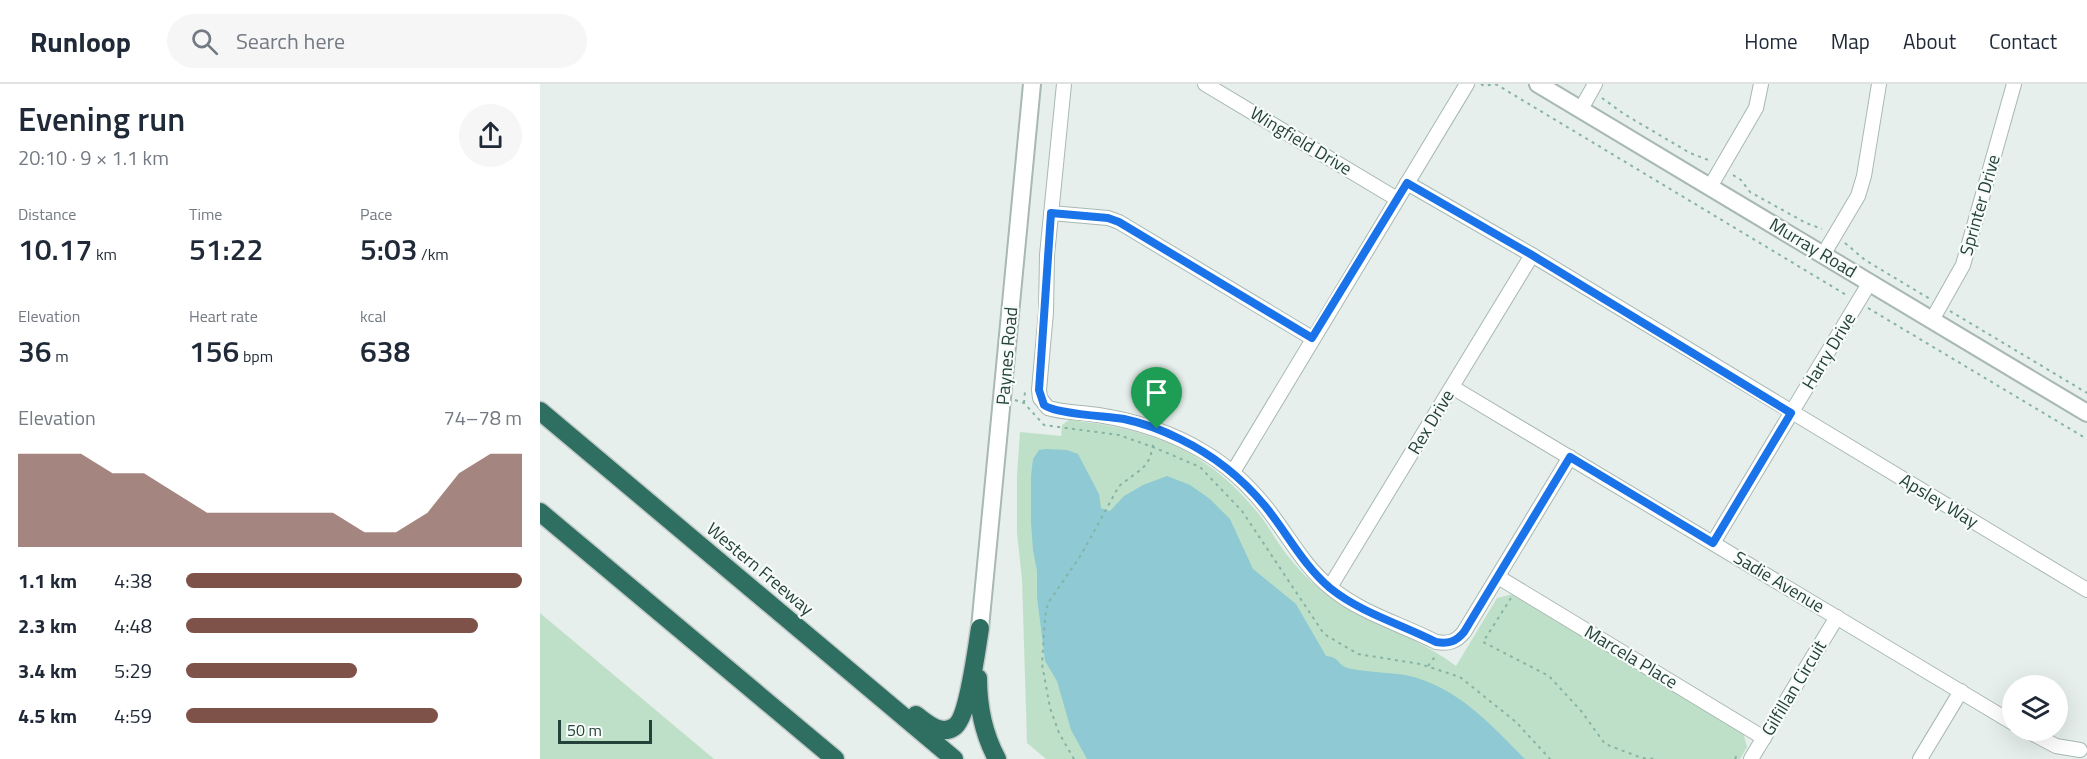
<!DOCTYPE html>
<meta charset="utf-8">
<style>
body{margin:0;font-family:"Titillium Web",sans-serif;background:#f6f6f7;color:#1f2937;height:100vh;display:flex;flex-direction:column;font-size:22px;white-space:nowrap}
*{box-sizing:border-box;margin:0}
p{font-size:20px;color:#747a83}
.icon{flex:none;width:33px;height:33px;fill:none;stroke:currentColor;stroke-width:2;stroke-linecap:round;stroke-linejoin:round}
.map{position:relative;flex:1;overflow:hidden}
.panel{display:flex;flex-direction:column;background:#fff;width:540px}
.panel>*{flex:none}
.controls{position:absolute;left:1462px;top:591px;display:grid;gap:12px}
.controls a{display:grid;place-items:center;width:66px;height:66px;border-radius:50%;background:#fff;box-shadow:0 6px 24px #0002;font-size:30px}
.scale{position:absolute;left:18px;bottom:15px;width:94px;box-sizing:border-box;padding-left:6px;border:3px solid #24423a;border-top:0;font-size:16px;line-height:21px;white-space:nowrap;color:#24423a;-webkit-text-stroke:4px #f7fbf9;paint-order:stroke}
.pin{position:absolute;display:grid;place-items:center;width:51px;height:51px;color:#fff;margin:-62px -26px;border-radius:50% 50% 50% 0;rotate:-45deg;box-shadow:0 0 6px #0007}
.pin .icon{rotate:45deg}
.round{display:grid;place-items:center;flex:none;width:63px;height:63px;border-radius:32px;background:#f6f6f7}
.summary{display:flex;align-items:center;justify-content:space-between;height:102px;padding:0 18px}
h1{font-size:33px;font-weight:600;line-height:45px}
.figures{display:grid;grid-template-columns:repeat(3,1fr);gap:9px;height:102px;padding:6px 18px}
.figures div{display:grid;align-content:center}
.figures b{font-size:30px;font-weight:600}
.figures small{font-size:16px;font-weight:400}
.figures p{font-size:16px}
.chart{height:168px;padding:12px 18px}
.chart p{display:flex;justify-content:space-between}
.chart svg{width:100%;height:108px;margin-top:6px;fill:#7f5249;opacity:.7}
ul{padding:0 18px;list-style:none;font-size:20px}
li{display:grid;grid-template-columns:96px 72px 1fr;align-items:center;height:45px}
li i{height:15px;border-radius:8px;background:#7f5249}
header{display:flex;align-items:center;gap:36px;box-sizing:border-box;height:84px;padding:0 30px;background:#fff;border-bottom:2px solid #e0e1e3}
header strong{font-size:28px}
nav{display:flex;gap:33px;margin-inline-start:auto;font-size:21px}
.search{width:420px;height:54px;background:#f6f6f7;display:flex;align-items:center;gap:15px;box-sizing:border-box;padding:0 21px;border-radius:33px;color:#747a83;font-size:22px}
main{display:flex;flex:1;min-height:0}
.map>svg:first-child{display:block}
.green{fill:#bfe0c8}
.water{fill:#8ec9d4}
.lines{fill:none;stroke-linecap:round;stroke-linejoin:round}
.minor-casing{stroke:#a8b8b2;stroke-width:16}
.tertiary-casing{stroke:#a8b8b2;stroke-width:20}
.motorway-casing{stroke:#c2cac8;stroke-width:21}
.path{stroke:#86b3a5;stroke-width:2;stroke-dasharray:3 4.5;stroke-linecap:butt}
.minor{stroke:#fff;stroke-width:14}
.tertiary{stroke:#fff;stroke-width:16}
.motorway{stroke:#2f6f62;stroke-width:18}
.route-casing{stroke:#fff;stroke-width:12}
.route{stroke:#1a73e8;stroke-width:8}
.labels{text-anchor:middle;stroke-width:4.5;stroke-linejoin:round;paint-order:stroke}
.street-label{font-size:18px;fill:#24423a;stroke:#f7fbf9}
</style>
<header>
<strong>Runloop</strong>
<div class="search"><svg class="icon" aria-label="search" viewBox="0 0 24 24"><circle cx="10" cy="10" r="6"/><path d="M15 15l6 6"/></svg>Search here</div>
<nav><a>Home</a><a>Map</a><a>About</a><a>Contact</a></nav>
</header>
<main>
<section class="panel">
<div class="summary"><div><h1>Evening run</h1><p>20:10 · 9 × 1.1 km</p></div><a class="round"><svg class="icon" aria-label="share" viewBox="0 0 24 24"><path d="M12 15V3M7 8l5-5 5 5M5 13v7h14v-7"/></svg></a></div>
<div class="figures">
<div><p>Distance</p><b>10.17<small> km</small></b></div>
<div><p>Time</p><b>51:22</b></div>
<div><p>Pace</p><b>5:03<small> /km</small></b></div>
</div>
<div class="figures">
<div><p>Elevation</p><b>36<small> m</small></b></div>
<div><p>Heart rate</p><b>156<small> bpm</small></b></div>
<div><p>kcal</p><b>638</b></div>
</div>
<div class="chart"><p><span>Elevation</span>74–78 m</p>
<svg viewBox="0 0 160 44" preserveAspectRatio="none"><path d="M0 44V6L10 6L20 6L30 14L40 14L50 22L60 30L70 30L80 30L90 30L100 30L110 38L120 38L130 30L140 14L150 6L160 6V44z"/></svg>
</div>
<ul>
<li><b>1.1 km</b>4:38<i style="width:100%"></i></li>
<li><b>2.3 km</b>4:48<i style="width:87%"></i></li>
<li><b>3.4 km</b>5:29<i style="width:51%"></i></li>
<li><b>4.5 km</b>4:59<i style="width:75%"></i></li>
</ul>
</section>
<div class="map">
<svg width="1547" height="675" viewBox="0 0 1547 675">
<rect width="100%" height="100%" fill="#e6efeb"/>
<!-- green -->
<g class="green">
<path d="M 529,336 C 608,344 667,365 718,429 C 728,441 735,455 744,467 C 757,484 772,500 789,512 C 814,532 841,541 869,554 C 886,562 901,571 916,582 L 957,514 L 973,510 L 1203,648 L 1207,663 L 1200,675 L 506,675 L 487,659 L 482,495 L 477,449 L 477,392 L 480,348 L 521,352 L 522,341 Z"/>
<polygon points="0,529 174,675 0,675"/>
</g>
<!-- water -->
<path class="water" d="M 506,365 L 527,366 L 538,370 L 559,410 L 561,424 L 570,427 L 584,412 L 603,401 L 627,392 L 650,401 L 670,415 L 690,435 L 713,485 L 756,520 L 786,572 C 800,574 796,578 805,583 C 813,587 853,589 865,591 C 917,602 949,639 985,675 L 547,675 L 531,646 L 517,597 L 505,577 L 497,513 L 497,487 L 493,466 L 491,439 L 491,392 L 493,375 L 499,366 Z"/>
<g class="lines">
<!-- minor casing -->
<g class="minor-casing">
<g id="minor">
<path d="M 524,0 L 507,171 L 506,228 L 499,306 L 500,314 L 508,324 C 524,329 541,328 558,331 C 596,337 631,348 664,368 C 688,382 708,401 725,422 C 747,449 763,482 791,504 C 821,529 861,540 896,558 C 908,560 916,558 924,548 L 1030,373"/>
<polyline points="665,0 857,115"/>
<polyline points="1041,25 1055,0"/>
<polyline points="867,99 992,171 1547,506"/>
<polyline points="1170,103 1216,24 1221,0"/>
<polyline points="511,129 568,134 579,138 772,254"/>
<polyline points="1283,171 1318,112 1324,92 1339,0"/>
<polyline points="1392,236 1423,181 1474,0"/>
<polyline points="912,303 1473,639"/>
<polyline points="693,388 927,0"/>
<polyline points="1173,459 1330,198"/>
<polyline points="958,493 1224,654"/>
<polyline points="790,503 992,171"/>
<polyline points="1486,646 1516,662 1540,666"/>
<polyline points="1211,675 1297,533"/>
<polyline points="1380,675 1421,607"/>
</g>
</g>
<!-- tertiary casing -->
<g class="tertiary-casing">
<g id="tertiary">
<polyline points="998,0 1547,329"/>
<polyline points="440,544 492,0"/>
</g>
</g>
<!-- motorway casing -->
<g class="motorway-casing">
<g id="motorway">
<polyline points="0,327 414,675"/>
<polyline points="0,428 295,675"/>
<path d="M 438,594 C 438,623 443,649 457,675"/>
<path d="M 376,631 C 386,639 401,652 414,643 C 428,635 437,562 440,544"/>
</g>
</g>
<!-- path -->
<g class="path">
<polyline points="941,0 944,2 955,0 959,2 1308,212"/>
<polyline points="1062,14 1084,30 1150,69 1171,77"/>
<polyline points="1193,91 1201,96 1210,108 1266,139 1282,145"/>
<polyline points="1305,159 1325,176 1390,215"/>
<polyline points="1328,224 1547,355"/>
<polyline points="1410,227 1547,309"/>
<polyline points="475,316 484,319 504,341 579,351 613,363 660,383 702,427 784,550 818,570 880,580 920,593 976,638 1010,675"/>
<polyline points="484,319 485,307"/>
<polyline points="971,514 943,558 1009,592 1042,628 1065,660 1102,674 1116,675"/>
<polyline points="888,582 897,570"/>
<polyline points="534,675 519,649 510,624 502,580 505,534 508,519 541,471 579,402 603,384 610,374 614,357"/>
<polyline points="1195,675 1198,669"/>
</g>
<!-- minor -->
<use href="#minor" class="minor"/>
<!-- tertiary -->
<use href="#tertiary" class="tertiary"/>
<!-- motorway -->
<use href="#motorway" class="motorway"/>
</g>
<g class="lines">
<!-- route casing -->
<g class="route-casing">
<path id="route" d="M 867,99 L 992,171 L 1251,329 L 1173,459 L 1030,373 L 924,548 C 916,558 908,560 896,558 C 861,540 821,529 790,504 C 763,481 747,449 725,422 C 701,393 673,371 640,355 C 622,346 603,339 584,335 C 566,332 515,330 504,321 L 499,306 L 511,129 L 568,134 L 579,138 L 772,254 Z"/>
</g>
<!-- route -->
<use href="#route" class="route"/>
</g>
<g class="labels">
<!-- street labels -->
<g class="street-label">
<text transform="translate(761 57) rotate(31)" y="6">Wingfield Drive</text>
<text transform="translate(1440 121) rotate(-74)" y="6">Sprinter Drive</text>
<text transform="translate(1273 164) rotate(31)" y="6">Murray Road</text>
<text transform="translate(1289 267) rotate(-59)" y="6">Harry Drive</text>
<text transform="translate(467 272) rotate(-85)" y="6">Paynes Road</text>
<text transform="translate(891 338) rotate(-59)" y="6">Rex Drive</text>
<text transform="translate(1399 417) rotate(31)" y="6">Apsley Way</text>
<text transform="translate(220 485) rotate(40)" y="6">Western Freeway</text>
<text transform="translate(1239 498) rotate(31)" y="6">Sadie Avenue</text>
<text transform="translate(1091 573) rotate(31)" y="6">Marcela Place</text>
<text transform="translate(1254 604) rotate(-59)" y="6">Gilfillan Circuit</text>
</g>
</g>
</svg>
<div class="controls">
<a><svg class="icon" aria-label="layers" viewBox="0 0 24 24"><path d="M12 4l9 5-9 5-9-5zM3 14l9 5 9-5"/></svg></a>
</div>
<div class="scale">50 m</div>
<div class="pin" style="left:617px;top:345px;background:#1e9e55"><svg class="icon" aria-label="arrive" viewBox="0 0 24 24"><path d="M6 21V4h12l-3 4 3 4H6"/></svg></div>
</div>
</main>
